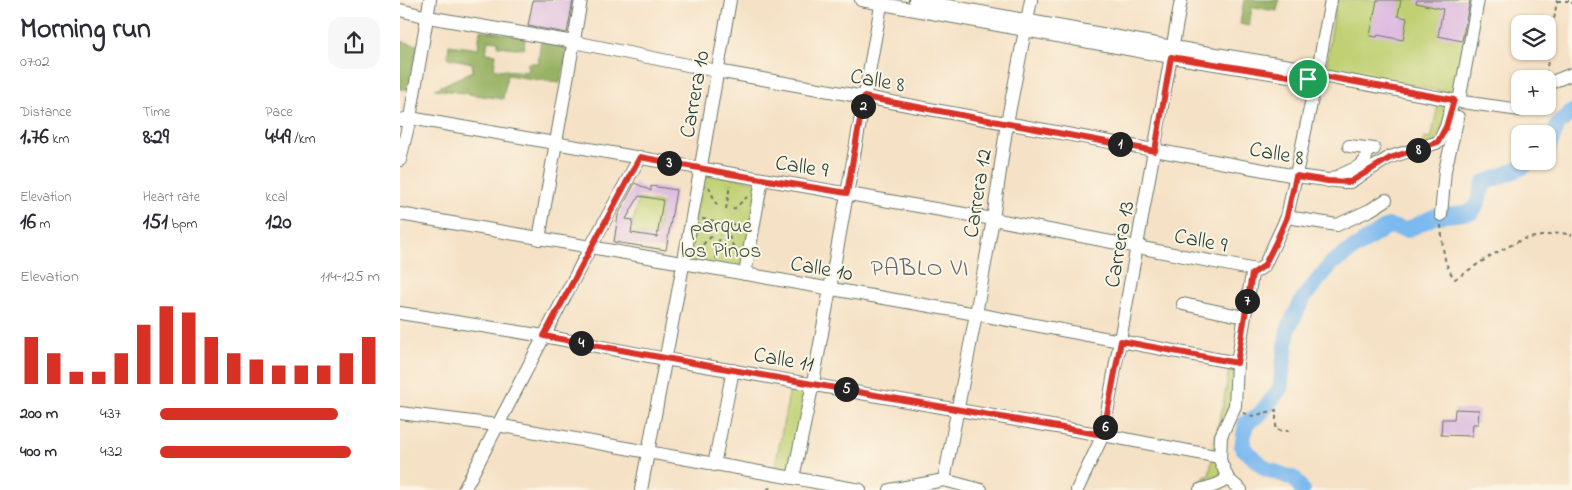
<!DOCTYPE html>
<meta charset="utf-8">
<style>
body{margin:0;font-family:"Indie Flower",sans-serif;background:#f7f7f7;color:#2b2b33;height:100vh;display:flex;flex-direction:column;font-size:19px;white-space:nowrap}
*{box-sizing:border-box;margin:0}
p{font-size:16px;color:#7c7c81}
.icon{flex:none;width:28px;height:28px;fill:none;stroke:currentColor;stroke-width:2;stroke-linecap:round;stroke-linejoin:round}
.map{position:relative;flex:1;overflow:hidden}
.panel{display:flex;flex-direction:column;background:#fff;width:400px}
.panel>*{flex:none}
.fabs{position:absolute;left:1111px;top:15px;display:grid;gap:10px}
.fabs a{display:grid;place-items:center;width:45px;height:45px;border-radius:10px;background:#fff;box-shadow:0 1px 4px #0004;font-size:25px}
.pin{position:absolute;display:grid;place-items:center;width:42px;height:42px;color:#fff;margin:-21px;border:2px solid #fff;border-radius:50%;box-shadow:0 1px 5px #0007}
.km{position:absolute;width:25px;height:25px;margin:-12px;border-radius:50%;background:#222;color:#fff;font-size:14px;line-height:25px;text-align:center}
.round{display:grid;place-items:center;flex:none;width:52px;height:52px;border-radius:15px;background:#f7f7f7}
.headline{display:flex;align-items:center;justify-content:space-between;height:85px;padding:0 20px}
h1{font-size:28px;font-weight:800;line-height:38px}
.metrics{display:grid;grid-template-columns:repeat(3,1fr);gap:8px;height:85px;padding:5px 20px}
.metrics div{display:grid;align-content:center}
.metrics b{font-size:21px;font-weight:800}
.metrics small{font-size:14px;font-weight:400}
.metrics p{font-size:14px}
.chart{height:140px;padding:10px 20px}
.chart p{display:flex;justify-content:space-between}
.chart svg{width:100%;height:90px;margin-top:5px;stroke:#d93025;stroke-width:6}
ul{padding:0 20px;list-style:none;font-size:16px}
li{display:grid;grid-template-columns:80px 60px 1fr;align-items:center;height:38px}
li i{height:12px;border-radius:6px;background:#d93025}
main{display:flex;flex:1;min-height:0}
.map>svg:first-child{display:block}
.green{fill:#c0d073;stroke:#708654}
.forest{fill:#98b265;stroke:#5c784c}
.lines{fill:none;stroke-linecap:round;stroke-linejoin:round}
.river{stroke:#7cb9ef;stroke-width:16}
.building{fill:#dab5df;fill-rule:evenodd}
.minor-casing{stroke:#6a7667;stroke-width:14}
.path{stroke:#6a7667;stroke-width:2;stroke-dasharray:4 4;stroke-linecap:butt}
.minor{stroke:#fff;stroke-width:12}
.route-casing{stroke:#fff;stroke-width:10}
.route{stroke:#d93025;stroke-width:6}
.labels{text-anchor:middle;stroke-width:4;stroke-linejoin:round;paint-order:stroke}
.street-label{font-size:22px;fill:#1f3d34;stroke:#fcf5e5}
.park-label{font-size:22px;fill:#3f5a41;stroke:#fcf5e5}
.neighbourhood-label{font-size:24px;letter-spacing:1px;fill:#606770;stroke:#fcf5e5}
</style>
<main>
<section class="panel">
<div class="headline"><div><h1>Morning run</h1><p>07:02</p></div><a class="round"><svg class="icon" aria-label="share" viewBox="0 0 24 24"><path d="M12 15V3M7 8l5-5 5 5M5 13v7h14v-7"/></svg></a></div>
<div class="metrics">
<div><p>Distance</p><b>1.76<small> km</small></b></div>
<div><p>Time</p><b>8:29</b></div>
<div><p>Pace</p><b>4:49<small> /km</small></b></div>
</div>
<div class="metrics">
<div><p>Elevation</p><b>16<small> m</small></b></div>
<div><p>Heart rate</p><b>151<small> bpm</small></b></div>
<div><p>kcal</p><b>120</b></div>
</div>
<div class="chart"><p><span>Elevation</span>114–125 m</p>
<svg viewBox="0 0 160 44" preserveAspectRatio="none"><path d="M5 44V21M15 44V29M25 44V38M35 44V38M45 44V29M55 44V15M65 44V6M75 44V9M85 44V21M95 44V29M105 44V32M115 44V35M125 44V35M135 44V35M145 44V29M155 44V21"/></svg>
</div>
<ul>
<li><b>200 m</b>4:37<i style="width:81%"></i></li>
<li><b>400 m</b>4:32<i style="width:87%"></i></li>
</ul>
</section>
<div class="map">
<svg width="1172" height="490" viewBox="0 0 1172 490">
<rect width="100%" height="100%" fill="#fcf5e5"/>
<filter id="ink" filterUnits="userSpaceOnUse"><feTurbulence type="fractalNoise" baseFrequency=".02" numOctaves="2"/><feDisplacementMap in="SourceGraphic" scale="10" xChannelSelector="R" yChannelSelector="G"/><feConvolveMatrix kernelMatrix="1 2 1 2 8 2 1 2 1" color-interpolation-filters="sRGB"/></filter>
<filter id="wash" filterUnits="userSpaceOnUse"><feTurbulence type="fractalNoise" baseFrequency=".0096" numOctaves="4" result="noise"/><feDisplacementMap in="SourceGraphic" scale="20" xChannelSelector="R" yChannelSelector="G"/><feGaussianBlur stdDeviation="1.12" result="paint"/><feColorMatrix in="noise" values="0 0 0 0 0 0 0 0 0 0 0 0 0 0 0 0 0 1.4 0 .05"/><feComposite in="paint" operator="in"/></filter>
<g filter="url(#wash)">
<rect width="100%" height="100%" fill="#f5e1c5"/>
<!-- green -->
<g class="green">
<polygon points="936,0 1075,0 1056,94 926,69"/>
<polygon points="1039,100 1051,102 1037,141 1020,147 1024,138 1031,139"/>
<polygon points="304,173 359,182 344,272 287,262"/>
<polygon points="238,199 263,203 256,237 231,233"/>
<polygon points="829,370 835,371 833,407 819,436 823,477 797,489 798,481 804,480 804,476 809,476 816,435 823,405"/>
<polygon points="391,383 408,386 391,476 374,473"/>
</g>
<!-- forest -->
<g class="forest">
<polygon points="844,0 879,0 877,11 852,7 849,26 840,24"/>
<polygon points="80,30 125,37 124,49 98,46 98,41 88,40 86,53 96,54 94,69 127,72 128,63 138,63 141,39 169,45 160,83 107,75 103,99 35,89 73,71 72,63 48,58 49,45 78,49"/>
<polygon points="0,41 18,45 11,89 0,89"/>
</g>
<g class="lines">
<!-- river -->
<g class="river">
<polyline points="1148,149 1158,124 1172,112"/>
<polyline points="902,490 895,479 866,469 842,447 846,423 860,414 880,389 888,329 904,297 932,263 988,226 1007,230 1036,216 1072,212 1077,204 1084,183 1123,167 1131,161"/>
</g>
</g>
<g id="blocks">
<!-- building -->
<g class="building">
<polygon points="133,0 173,0 167,33 128,26"/>
<polygon points="977,0 1001,0 998,16 1007,18 1003,40 978,35 977,37 970,36"/>
<polygon points="1017,0 1070,0 1062,41 1038,36 1043,9 1016,3"/>
<path d="M 235,183 L 251,191 L 251,186 L 276,190 L 266,250 L 214,242 L 218,215 ZM 239,196 L 263,200 L 257,237 L 231,233 L 233,220 L 226,219 Z"/>
<polygon points="1055,409 1079,410 1078,424 1073,424 1072,436 1041,435 1042,419 1054,419"/>
</g>
</g>
</g>
<g filter="url(#ink)">
<use href="#blocks" fill-opacity="0" stroke="#6a7667" stroke-width="1"/>
<g class="lines">
<!-- minor casing -->
<g class="minor-casing">
<g id="minor">
<polyline points="461,0 771,57 908,79 917,75"/>
<polyline points="515,0 773,47 909,69 917,75 1062,102 1120,110 1131,106"/>
<polyline points="0,10 28,17 174,42 317,71 464,97 896,176 944,182 950,182 990,157 1039,142 1046,127 1053,100"/>
<polyline points="1148,87 1152,82 1172,74"/>
<polyline points="1059,101 1078,0"/>
<polyline points="0,120 10,118 593,219 856,270"/>
<polyline points="949,146 974,149"/>
<polyline points="0,160 10,118 30,0"/>
<polyline points="928,181 960,166 965,161 968,149"/>
<polyline points="0,214 576,314 837,363"/>
<polyline points="1041,215 1045,170 1058,117"/>
<polyline points="887,217 937,225 970,210 986,200"/>
<polyline points="139,239 181,0"/>
<polyline points="345,274 362,179"/>
<polyline points="783,304 844,317"/>
<polyline points="0,313 144,336 265,359 703,435 820,457"/>
<polyline points="0,413 97,425 460,490"/>
<polyline points="314,465 333,370"/>
<polyline points="393,478 413,383 482,0"/>
<polyline points="828,479 820,460 821,436 835,406 837,363 852,274 864,266 887,217 917,75 931,0"/>
<polyline points="544,480 576,314 593,219 607,123 631,0"/>
<polyline points="64,490 190,248 240,157"/>
<polyline points="241,490 292,217 330,0"/>
<polyline points="490,490 544,480 581,490"/>
<polyline points="677,490 703,435 781,0"/>
<polyline points="800,490 816,485 828,479 841,490"/>
</g>
</g>
<!-- path -->
<g class="path">
<polyline points="1157,1 1172,1 1172,4"/>
<polyline points="1146,74 1157,0"/>
<polyline points="309,187 318,208"/>
<polyline points="326,209 330,185"/>
<polyline points="333,210 347,197"/>
<polyline points="302,219 316,221"/>
<polyline points="331,224 344,226"/>
<path d="M 1041,225 C 1043,244 1042,264 1055,279 L 1092,255 L 1123,239 L 1161,233 L 1172,235"/>
<polyline points="329,236 337,256"/>
<polyline points="297,250 314,234"/>
<polyline points="316,259 320,235"/>
<polyline points="843,413 853,416 876,410 876,430 889,431"/>
<polyline points="367,490 373,485"/>
</g>
<!-- minor -->
<use href="#minor" class="minor"/>
</g>
</g>
<g class="lines" filter="url(#ink)">
<!-- route casing -->
<g class="route-casing">
<polygon id="route" points="771,57 908,79 917,75 1054,100 1046,127 1038,142 990,158 950,182 928,181 896,176 887,217 876,242 864,266 852,274 837,363 721,341 703,435 265,358 144,336 240,157 331,174 447,193 464,97 755,151"/>
</g>
<!-- route -->
<use href="#route" class="route"/>
</g>
<g class="labels">
<!-- street labels -->
<g class="street-label">
<text transform="translate(478 79) rotate(10)" y="8">Calle 8</text>
<text transform="translate(293 94) rotate(-80)" y="8">Carrera 10</text>
<text transform="translate(877 152) rotate(10)" y="8">Calle 8</text>
<text transform="translate(402 165) rotate(9)" y="8">Calle 9</text>
<text transform="translate(576 193) rotate(-81)" y="8">Carrera 12</text>
<text transform="translate(801 239) rotate(11)" y="8">Calle 9</text>
<text transform="translate(718 244) rotate(-80)" y="8">Carrera 13</text>
<text transform="translate(422 267) rotate(10)" y="8">Calle 10</text>
<text transform="translate(384 358) rotate(10)" y="8">Calle 11</text>
</g>
<!-- park labels -->
<g class="park-label">
<text x="321" y="232">parque<tspan x="321" dy="25">los Pinos</tspan></text>
</g>
<!-- neighbourhood labels -->
<g class="neighbourhood-label">
<text x="520" y="275">PABLO VI</text>
</g>
</g>
</svg>
<div class="fabs">
<a><svg class="icon" aria-label="layers" viewBox="0 0 24 24"><path d="M12 4l9 5-9 5-9-5zM3 14l9 5 9-5"/></svg></a>
<a>+</a>
<a>−</a>
</div>
<div class="pin" style="left:908px;top:79px;background:#1e9e55"><svg class="icon" aria-label="arrive" viewBox="0 0 24 24"><path d="M6 21V4h12l-3 4 3 4H6"/></svg></div>
<b class="km" style="left:720px;top:144px">1</b>
<b class="km" style="left:463px;top:106px">2</b>
<b class="km" style="left:269px;top:163px">3</b>
<b class="km" style="left:181px;top:343px">4</b>
<b class="km" style="left:446px;top:389px">5</b>
<b class="km" style="left:705px;top:427px">6</b>
<b class="km" style="left:847px;top:301px">7</b>
<b class="km" style="left:1018px;top:150px">8</b>
</div>
</main>
